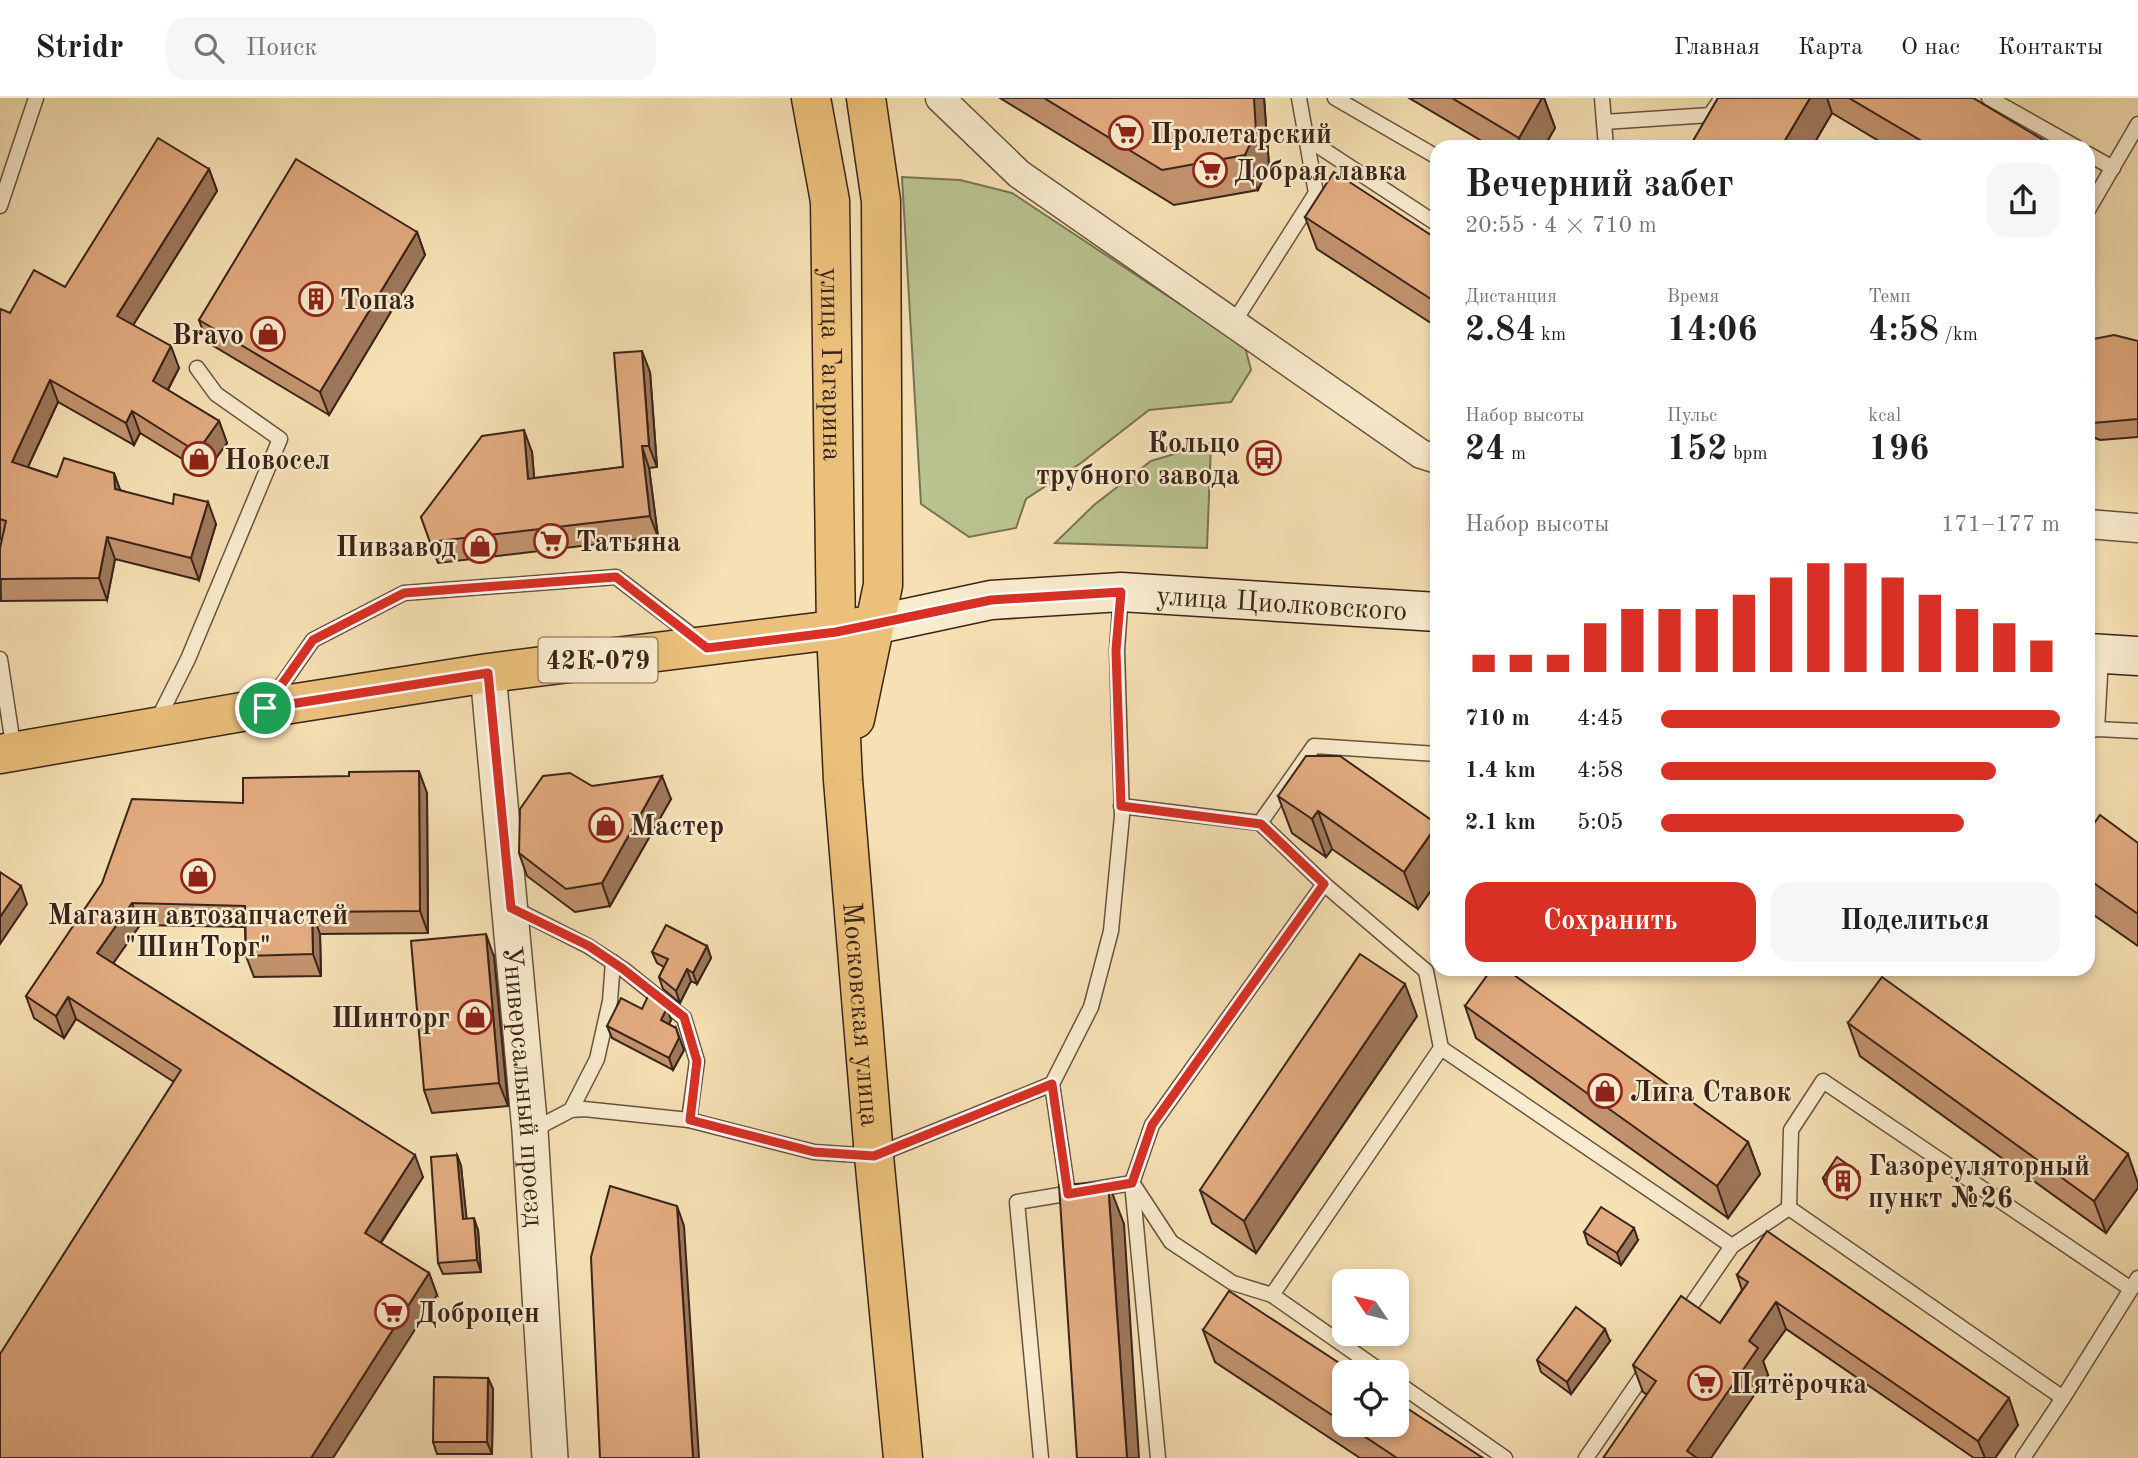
<!DOCTYPE html>
<html lang="ru">
<meta charset="utf-8">
<style>
body{margin:0;font-family:"Old Standard TT",serif;background:#f6f6f6;color:#202124;height:100vh;display:flex;flex-direction:column;font-size:26px;white-space:nowrap}
*{box-sizing:border-box;margin:0}
p{font-size:23px;color:#757577}
.icon{flex:none;width:38px;height:38px;fill:none;stroke:currentColor;stroke-width:2;stroke-linecap:round;stroke-linejoin:round}
.map{position:relative;flex:1;overflow:hidden}
.side{position:absolute;left:1430px;top:42px;width:665px;height:836px;display:flex;flex-direction:column;background:#fff;border-radius:21px;box-shadow:0 4px 10px #0003}
.side>*{flex:none}
.needle{width:46px;rotate:305deg}
.controls{position:absolute;left:1332px;top:1171px;display:grid;gap:14px}
.controls a{display:grid;place-items:center;width:77px;height:77px;border-radius:14px;background:#fff;box-shadow:0 4px 10px #0003;font-size:35px}
.pin{position:absolute;display:grid;place-items:center;width:60px;height:60px;color:#fff;margin:-30px;border:4px solid #fff;border-radius:50%;box-shadow:0 2px 7px #0007}
.round{display:grid;place-items:center;flex:none;width:74px;height:74px;border-radius:21px;background:#f6f6f6}
.summary{display:flex;align-items:center;justify-content:space-between;height:119px;padding:0 35px}
h1{font-size:38px;font-weight:700;line-height:52px}
.figures{display:grid;grid-template-columns:repeat(3,1fr);gap:10px;height:119px;padding:7px 35px}
.figures div{display:grid;align-content:center}
.figures b{font-size:35px;font-weight:700}
.figures small{font-size:19px;font-weight:400}
.figures p{font-size:19px}
.chart{height:196px;padding:14px 35px}
.chart p{display:flex;justify-content:space-between}
.chart svg{width:100%;height:126px;margin-top:7px;stroke:#d93025;stroke-width:6}
.button{display:flex;gap:14px;margin-top:auto;padding:14px 35px}
.button a{flex:1;height:80px;border-radius:21px;background:#d93025;color:#fff;font-size:28px;font-weight:700;line-height:80px;text-align:center}
.button a+a{background:#f6f6f6;color:#202124}
ul{padding:0 35px;list-style:none;font-size:23px}
li{display:grid;grid-template-columns:112px 84px 1fr;align-items:center;height:52px}
li i{height:18px;border-radius:9px;background:#d93025}
header{display:flex;align-items:center;gap:42px;box-sizing:border-box;height:98px;padding:0 35px;background:#fff;border-bottom:2px solid #e0e0e0}
header strong{font-size:33px}
nav{display:flex;gap:38px;margin-inline-start:auto;font-size:24px}
.search{width:490px;height:63px;background:#f6f6f6;display:flex;align-items:center;gap:18px;box-sizing:border-box;padding:0 24px;border-radius:21px;color:#757577;font-size:26px}
.map>svg:first-child{display:block}
.grass{fill:#b9c38f;stroke:#7a7354;stroke-width:2}
.lines{fill:none;stroke-linecap:round;stroke-linejoin:round}
.service-casing{stroke:#695240;stroke-width:17}
.minor-casing{stroke:#695240;stroke-width:31}
.tertiary-casing{stroke:#695240;stroke-width:38}
.secondary-casing{stroke:#3a231a;stroke-width:41}
.primary-casing{stroke:#3a231a;stroke-width:41}
.service{stroke:#f9ecce;stroke-width:14}
.minor{stroke:#f9ecce;stroke-width:28}
.tertiary{stroke:#f9ecce;stroke-width:35}
.secondary{stroke:#f9ecce;stroke-width:38}
.primary{stroke:#ebc07a;stroke-width:38}
.wall{fill:#c2936e;stroke:#3a231a;stroke-width:2}
.shaded-wall{fill:#9e785a;stroke:#3a231a;stroke-width:2}
.building{fill:#e2ab80;stroke:#3a231a;stroke-width:2}
.route-casing{stroke:#fff;stroke-width:14}
.route{stroke:#d93025;stroke-width:9}
.labels{text-anchor:middle;stroke-width:5;stroke-linejoin:round;paint-order:stroke}
.shield{fill:#f9ecce;stroke:#735f50;stroke-width:2}
.shield-label{font-size:26px;font-weight:bold;fill:#3a231a}
.poi-label{font-size:28px;font-weight:bold;fill:#3a231a;stroke:#f9ecce;text-anchor:start}
.street-label{font-size:28px;fill:#3a231a;stroke:#f9ecce}
</style>
<header>
<strong>Stridr</strong>
<div class="search"><svg class="icon" aria-label="search" viewBox="0 0 24 24"><circle cx="10" cy="10" r="6"/><path d="M15 15l6 6"/></svg>Поиск</div>
<nav><a>Главная</a><a>Карта</a><a>О нас</a><a>Контакты</a></nav>
</header>
<div class="map">
<svg width="2138" height="1360" viewBox="0 0 2138 1360">
<rect width="100%" height="100%" fill="#f6e1b4"/>
<filter id="stains"><feTurbulence type="fractalNoise" baseFrequency=".00286" numOctaves="4"/><feColorMatrix values="0 0 0 0 .2 0 0 0 0 .09 0 0 0 0 .02 0 0 0 .5 -.17"/></filter>
<radialGradient id="worn" r=".72"><stop offset=".6" stop-color="#630" stop-opacity="0"/><stop offset="1" stop-color="#630" stop-opacity=".3"/></radialGradient>
<!-- grass -->
<g class="grass">
<polygon points="902,79 960,82 1012,95 1245,249 1251,272 1231,304 1149,312 1081,365 1026,401 1016,430 969,439 921,406"/>
<polygon points="1211,345 1207,450 1055,445 1094,407 1151,363"/>
</g>
<g class="lines">
<!-- service casing -->
<g class="service-casing">
<g id="service">
<polyline points="1335,0 1437,59"/>
<polyline points="1602,0 1606,49"/>
<polyline points="1989,0 2076,49"/>
<polyline points="1604,24 1710,17 1722,0"/>
<polyline points="1306,40 1437,126"/>
<polyline points="2088,56 2113,70"/>
<polyline points="0,108 36,0"/>
<polyline points="2088,112 2138,26"/>
<polyline points="1234,224 1316,95 1299,0"/>
<polyline points="0,561 14,653"/>
<polyline points="270,604 313,542 404,495 616,479 698,542"/>
<polyline points="157,623 188,561 280,341 216,296 197,270"/>
<polyline points="2097,631 2101,559"/>
<polyline points="2089,633 2097,631 2138,633"/>
<polyline points="1121,708 1260,725 1314,648 1437,656"/>
<polyline points="1324,786 1426,873 1441,950"/>
<polyline points="513,810 588,848 623,871 684,920 697,963 689,1022 584,1011 571,1012 531,1033"/>
<polyline points="571,1012 597,961 610,903 613,864"/>
<polyline points="689,1022 814,1054 874,1058 1052,986"/>
<polyline points="1133,1086 1171,1144 1233,1185 1272,1197"/>
<polyline points="1068,1096 1052,986 1091,909 1111,833 1122,718 1117,552 1121,496"/>
<polyline points="1789,1110 1791,1032 1823,983 2131,1191"/>
<polyline points="1681,1222 1732,1148 1789,1110 2063,1300 2138,1180"/>
<polyline points="1382,1274 1272,1197 1441,950 1732,1148"/>
<polyline points="1396,1284 1505,1360"/>
<polyline points="1041,1360 1017,1104 1132,1085"/>
<polyline points="1158,1360 1132,1085 1152,1027 1324,786 1260,725"/>
<polyline points="1586,1360 1650,1267"/>
<polyline points="2023,1360 2063,1300"/>
</g>
</g>
<!-- minor casing -->
<g class="minor-casing">
<g id="minor">
<polyline points="940,0 1019,76 1421,356 1437,361"/>
<polyline points="2088,426 2138,430"/>
</g>
</g>
<!-- tertiary casing -->
<g class="tertiary-casing">
<g id="tertiary">
<path id="s1" d="M 488,575 L 530,1033 L 550,1360"/>
</g>
</g>
<!-- secondary casing -->
<g class="secondary-casing">
<g id="secondary">
<path id="s2" d="M 874,527 L 991,502 L 1121,494 L 1437,514"/>
<polyline points="2088,555 2138,558"/>
</g>
</g>
<!-- primary casing -->
<g class="primary-casing">
<g id="primary">
<path id="s3" d="M 811,0 L 830,103 L 836,533 L 843,682 L 874,1058 L 903,1360"/>
<polyline points="855,621 883,487 881,103 866,0"/>
<polyline points="0,656 265,610 488,575 874,527"/>
</g>
</g>
<!-- service -->
<use href="#service" class="service"/>
<!-- minor -->
<use href="#minor" class="minor"/>
<!-- tertiary -->
<use href="#tertiary" class="tertiary"/>
<!-- secondary -->
<use href="#secondary" class="secondary"/>
<!-- primary -->
<use href="#primary" class="primary"/>
</g>
<!-- wall -->
<g class="wall">
<polygon points="1000,0 1264,0 1269,68 1258,92 1174,107"/>
<polygon points="1409,0 1544,0 1555,30 1544,49 1492,49"/>
<polygon points="1718,0 1973,0 2051,49 1889,49 1832,15 1812,49 1690,49"/>
<polygon points="209,71 217,93 133,227 179,270 168,292 219,323 227,345 205,375 140,335 134,347 58,304 28,369 57,379 114,375 120,392 216,426 199,482 115,461 107,502 1,503 0,450 2,442 0,441 0,214 10,215 65,189"/>
<polygon points="1305,119 1437,141 1437,229 1317,151"/>
<polygon points="417,134 425,157 329,317 207,244 199,222"/>
<polygon points="2088,242 2138,243 2138,339 2100,342 2088,337"/>
<polygon points="650,274 657,369 649,370 658,439 438,465 421,419 532,354 534,380 623,369"/>
<polygon points="592,688 671,701 610,808 575,814 527,778 519,755"/>
<polygon points="427,695 428,835 320,836 321,878 254,879 246,858 245,829 140,827 113,865 423,1079 381,1145 429,1175 437,1197 174,984 76,921 64,940 34,920 26,898 243,705"/>
<polygon points="1278,698 1437,726 1437,784 1418,811 1332,751 1326,759 1292,735"/>
<polygon points="2088,734 2138,745 2138,848 2088,813"/>
<polygon points="707,848 711,860 697,886 691,883 680,905 663,891 659,879 664,869 657,865 652,854"/>
<polygon points="494,859 508,1008 432,1015 424,992"/>
<polygon points="1465,908 1748,1044 1760,1076 1728,1120 1476,940"/>
<polygon points="642,911 671,922 669,926 684,952 673,972 612,940 607,928"/>
<polygon points="1417,918 1256,1155 1212,1125 1200,1092"/>
<polygon points="1848,925 2138,1085 2106,1135 1860,958"/>
<polygon points="457,1057 461,1068 466,1121 478,1132 481,1174 443,1176 438,1165"/>
<polygon points="1858,1074 1860,1080 1847,1101 1825,1086 1823,1080"/>
<polygon points="1584,1134 1638,1142 1621,1167 1588,1146"/>
<polygon points="1737,1177 2018,1327 1995,1360 1974,1360 1786,1231 1763,1263 1768,1277 1646,1296 1643,1294 1633,1267 1720,1225 1742,1192"/>
<polygon points="1203,1232 1344,1274 1344,1326 1396,1326 1483,1360 1360,1360 1215,1264"/>
<polygon points="1610,1243 1571,1296 1541,1274 1537,1262"/>
<polygon points="488,1280 493,1291 492,1356 437,1356 433,1344"/>
</g>
<!-- shaded-wall -->
<g class="shaded-wall">
<polygon points="1254,0 1264,0 1269,68 1258,92 1245,57"/>
<polygon points="1542,0 1544,0 1555,30 1544,49 1522,49 1519,40"/>
<polygon points="1810,0 1827,0 1832,15 1812,49 1781,49"/>
<polygon points="209,71 217,93 125,240 117,218"/>
<polygon points="417,134 425,157 329,317 320,294"/>
<polygon points="171,248 179,270 161,304 153,283"/>
<polygon points="642,253 650,274 657,369 649,348"/>
<polygon points="50,282 58,304 20,386 12,364"/>
<polygon points="132,313 140,335 134,347 126,325"/>
<polygon points="219,323 227,345 205,375 197,354"/>
<polygon points="524,332 532,354 536,402 528,381"/>
<polygon points="642,348 649,370 658,439 650,418"/>
<polygon points="114,375 122,397 115,391"/>
<polygon points="208,404 216,426 199,482 191,460"/>
<polygon points="107,439 115,461 107,502 99,480"/>
<polygon points="419,673 427,695 428,835 420,813"/>
<polygon points="662,678 671,701 610,808 602,785"/>
<polygon points="1318,713 1332,751 1326,759 1312,721"/>
<polygon points="1432,734 1437,747 1437,784 1418,811 1404,774"/>
<polygon points="21,788 27,806 0,846 0,819"/>
<polygon points="132,805 140,827 105,877 97,855"/>
<polygon points="312,814 320,836 321,878 313,856"/>
<polygon points="486,836 494,859 508,1008 499,985"/>
<polygon points="707,848 711,860 697,886 693,875"/>
<polygon points="687,871 691,883 680,905 676,893"/>
<polygon points="1405,886 1417,918 1256,1155 1244,1123"/>
<polygon points="68,899 76,921 64,940 56,918"/>
<polygon points="667,910 671,922 665,934 661,922"/>
<polygon points="676,930 684,952 673,972 669,960"/>
<polygon points="1748,1044 1760,1076 1728,1120 1717,1088"/>
<polygon points="2128,1056 2138,1085 2138,1090 2106,1135 2094,1103"/>
<polygon points="415,1057 423,1079 373,1156 365,1135"/>
<polygon points="457,1057 461,1068 468,1133 463,1121"/>
<polygon points="1858,1074 1860,1080 1847,1101 1844,1095"/>
<polygon points="1108,1084 1124,1126 1139,1360 1127,1360"/>
<polygon points="677,1108 684,1128 699,1360 693,1360"/>
<polygon points="474,1120 478,1132 481,1174 477,1162"/>
<polygon points="1634,1130 1638,1142 1621,1167 1617,1155"/>
<polygon points="429,1175 437,1197 333,1360 311,1360"/>
<polygon points="1776,1204 1786,1231 1763,1263 1768,1277 1711,1360 1689,1360 1687,1353 1749,1243"/>
<polygon points="1605,1231 1610,1243 1571,1296 1567,1284"/>
<polygon points="488,1280 493,1291 492,1356 487,1344"/>
<polygon points="2009,1300 2018,1327 1995,1360 1985,1360 1978,1343"/>
</g>
<!-- building -->
<g class="building">
<polygon points="1044,0 1254,0 1256,33 1245,57 1162,72"/>
<polygon points="1452,0 1542,0 1519,40"/>
<polygon points="1718,0 1810,0 1781,49 1691,49 1690,48"/>
<polygon points="1849,0 1973,0 2050,46 2048,49 1932,49"/>
<polygon points="158,40 209,71 117,218 171,248 153,283 219,323 197,354 132,313 126,325 50,282 12,364 57,379 64,360 114,375 115,391 173,406 174,396 208,404 191,460 107,439 99,480 0,481 0,450 6,423 0,421 0,214 1,211 10,215 34,172 65,189"/>
<polygon points="296,61 417,134 320,294 199,222"/>
<polygon points="1334,74 1437,141 1437,205 1305,119"/>
<polygon points="2114,237 2138,243 2138,321 2093,325 2088,322 2088,242"/>
<polygon points="642,253 649,348 642,348 650,418 430,444 421,419 482,338 524,332 528,381 623,369 614,255"/>
<polygon points="1306,658 1340,658 1437,726 1437,737 1432,734 1404,774 1318,713 1312,721 1278,698"/>
<polygon points="419,673 420,813 312,814 313,856 246,858 245,808 132,805 97,855 415,1057 365,1135 429,1175 311,1360 0,1360 0,1256 181,972 68,899 56,918 26,898 102,785 132,701 243,705 243,680 349,678 349,674"/>
<polygon points="570,675 592,688 662,678 602,785 566,791 519,755 520,711 543,678"/>
<polygon points="2100,717 2138,745 2138,816 2088,781 2088,734"/>
<polygon points="0,774 21,788 0,819"/>
<polygon points="666,827 707,848 693,875 687,871 676,893 659,879 668,861 652,854"/>
<polygon points="486,836 499,985 424,992 411,843"/>
<polygon points="1360,856 1405,886 1244,1123 1200,1092"/>
<polygon points="1491,872 1507,872 1748,1044 1717,1088 1465,908"/>
<polygon points="1882,879 2128,1056 2094,1103 1848,925"/>
<polygon points="649,896 667,910 661,922 676,930 679,940 669,960 607,928 621,900 642,911"/>
<polygon points="457,1057 463,1121 474,1120 477,1162 438,1165 431,1059"/>
<polygon points="1837,1059 1858,1074 1844,1095 1823,1080"/>
<polygon points="1108,1084 1127,1360 1077,1360 1059,1087"/>
<polygon points="610,1088 677,1108 693,1360 600,1360 591,1159"/>
<polygon points="1601,1109 1634,1130 1617,1155 1584,1134"/>
<polygon points="1767,1133 2009,1300 1978,1343 1776,1204 1749,1243 1758,1250 1687,1353 1697,1360 1603,1360 1656,1283 1633,1267 1681,1198 1720,1225 1748,1184 1737,1177"/>
<polygon points="1229,1193 1353,1274 1344,1274 1344,1325 1203,1232"/>
<polygon points="1576,1209 1605,1231 1567,1284 1537,1262"/>
<polygon points="434,1279 488,1280 487,1344 433,1344"/>
<polygon points="1396,1303 1483,1360 1397,1360 1346,1326 1396,1326"/>
</g>
<g class="lines">
<!-- route casing -->
<g class="route-casing">
<polygon id="route" points="616,479 707,550 836,534 991,502 1121,494 1116,552 1121,708 1261,726 1324,786 1152,1027 1132,1085 1068,1096 1052,986 874,1058 814,1054 690,1022 697,963 684,919 623,871 589,848 511,810 488,575 265,610 313,542 404,495"/>
</g>
<!-- route -->
<use href="#route" class="route"/>
</g>
<!-- icons -->
<defs>
<g id="supermarket-ring" transform="scale(1.75)"><circle r="9.5" fill="#f9ecce" stroke="#8f2418" stroke-width="1.5"/><path d="M-6-5.5h2.5l.6 2H6L4.5 2H-2.5L-4.4-4H-6ZM-1.5 3.2a1.3 1.3 0 1 0 .1 0ZM3 3.2a1.3 1.3 0 1 0 .1 0Z" fill="#8f2418"/></g>
<g id="building-ring" transform="scale(1.75)"><circle r="9.5" fill="#f9ecce" stroke="#8f2418" stroke-width="1.5"/><path d="M-4-6H4V6H1V3H-1V6H-4ZM-2.5-4.3h1.7v1.8h-1.7ZM.8-4.3h1.7v1.8H.8ZM-2.5-1h1.7V.8h-1.7ZM.8-1h1.7V.8H.8Z" fill="#8f2418"/></g>
<g id="shop-ring" transform="scale(1.75)"><circle r="9.5" fill="#f9ecce" stroke="#8f2418" stroke-width="1.5"/><path d="M-5-2.5h2.3a2.7 3.5 0 0 1 5.4 0H5L5.5 6h-11ZM-1.5-2.5h3a1.5 2.3 0 0 0-3 0Z" fill="#8f2418"/></g>
<g id="bus-ring" transform="scale(1.75)"><circle r="9.5" fill="#f9ecce" stroke="#8f2418" stroke-width="1.5"/><path d="M-5-6H5V4H4V6H2V4H-2V6H-4V4H-5ZM-3.5-4V0h7V-4ZM-3.5 1.2v1.5H-2V1.2ZM2 1.2v1.5H3.5V1.2Z" fill="#8f2418"/></g>
</defs>
<g fill-rule="evenodd">
<use href="#supermarket-ring" x="1126" y="35"/>
<use href="#supermarket-ring" x="1210" y="72"/>
<use href="#building-ring" x="316" y="201"/>
<use href="#shop-ring" x="268" y="236"/>
<use href="#bus-ring" x="1264" y="360"/>
<use href="#shop-ring" x="199" y="361"/>
<use href="#supermarket-ring" x="551" y="443"/>
<use href="#shop-ring" x="480" y="448"/>
<use href="#shop-ring" x="606" y="727"/>
<use href="#shop-ring" x="198" y="778"/>
<use href="#shop-ring" x="475" y="919"/>
<use href="#shop-ring" x="1605" y="993"/>
<use href="#building-ring" x="1843" y="1083"/>
<use href="#supermarket-ring" x="392" y="1214"/>
<use href="#supermarket-ring" x="1705" y="1285"/>
</g>
<g class="labels">
<!-- shield labels -->
<rect class="shield" x="538.5" y="539.5" width="119" height="45" rx="5"/>
<g class="shield-label">
<text x="598" y="571">42К-079</text>
</g>
<!-- poi labels -->
<g class="poi-label">
<text x="1150" y="45">Пролетарский</text>
<text x="1234" y="82">Добрая лавка</text>
<text x="340" y="211">Топаз</text>
<text x="244" y="246" text-anchor="end">Bravo</text>
<text x="1240" y="354" text-anchor="end">Кольцо<tspan x="1240" dy="32">трубного завода</tspan></text>
<text x="224" y="371">Новосел</text>
<text x="576" y="453">Татьяна</text>
<text x="456" y="458" text-anchor="end">Пивзавод</text>
<text x="630" y="737">Мастер</text>
<text x="198" y="826" text-anchor="middle">Магазин автозапчастей<tspan x="198" dy="32">"ШинТорг"</tspan></text>
<text x="450" y="929" text-anchor="end">Шинторг</text>
<text x="1630" y="1003">Лига Ставок</text>
<text x="1868" y="1077">Газореуляторный<tspan x="1868" dy="32">пункт №26</tspan></text>
<text x="416" y="1224">Доброцен</text>
<text x="1730" y="1295">Пятёрочка</text>
</g>
<!-- street labels -->
<g class="street-label">
<text dy="10" stroke="none"><textPath href="#s3" startOffset="268">улица Гагарина</textPath></text>
<text dy="10" stroke="none"><textPath href="#s2" startOffset="411">улица Циолковского</textPath></text>
<text dy="10" stroke="none"><textPath href="#s3" startOffset="919">Московская улица</textPath></text>
<text dy="10" stroke="none"><textPath href="#s1" startOffset="415">Универсальный проезд</textPath></text>
</g>
</g>
<rect width="100%" height="100%" filter="url(#stains)"/>
<rect width="100%" height="100%" fill="url(#worn)"/>
</svg>
<div class="controls">
<a><svg class="needle" viewBox="-14 -14 28 28"><path d="M0-13l5 13h-10z" fill="#e53935"/><path d="M0 13l5-13h-10z" fill="#757577"/></svg></a>
<a><svg class="icon" aria-label="locate" viewBox="0 0 24 24"><circle cx="12" cy="12" r="6"/><path d="M12 2v4M12 18v4M2 12h4M18 12h4"/></svg></a>
</div>
<div class="pin" style="left:265px;top:610px;background:#1e9e55"><svg class="icon" aria-label="arrive" viewBox="0 0 24 24"><path d="M6 21V4h12l-3 4 3 4H6"/></svg></div>
<section class="side">
<div class="summary"><div><h1>Вечерний забег</h1><p>20:55 · 4 × 710 m</p></div><a class="round"><svg class="icon" aria-label="share" viewBox="0 0 24 24"><path d="M12 15V3M7 8l5-5 5 5M5 13v7h14v-7"/></svg></a></div>
<div class="figures">
<div><p>Дистанция</p><b>2.84<small> km</small></b></div>
<div><p>Время</p><b>14:06</b></div>
<div><p>Темп</p><b>4:58<small> /km</small></b></div>
</div>
<div class="figures">
<div><p>Набор высоты</p><b>24<small> m</small></b></div>
<div><p>Пульс</p><b>152<small> bpm</small></b></div>
<div><p>kcal</p><b>196</b></div>
</div>
<div class="chart"><p><span>Набор высоты</span>171–177 m</p>
<svg viewBox="0 0 160 44" preserveAspectRatio="none"><path d="M5 44V38M15 44V38M25 44V38M35 44V27M45 44V22M55 44V22M65 44V22M75 44V17M85 44V11M95 44V6M105 44V6M115 44V11M125 44V17M135 44V22M145 44V27M155 44V33"/></svg>
</div>
<ul>
<li><b>710 m</b>4:45<i style="width:100%"></i></li>
<li><b>1.4 km</b>4:58<i style="width:84%"></i></li>
<li><b>2.1 km</b>5:05<i style="width:76%"></i></li>
</ul>
<div class="button"><a>Сохранить</a><a>Поделиться</a></div>
</section>
</div>
